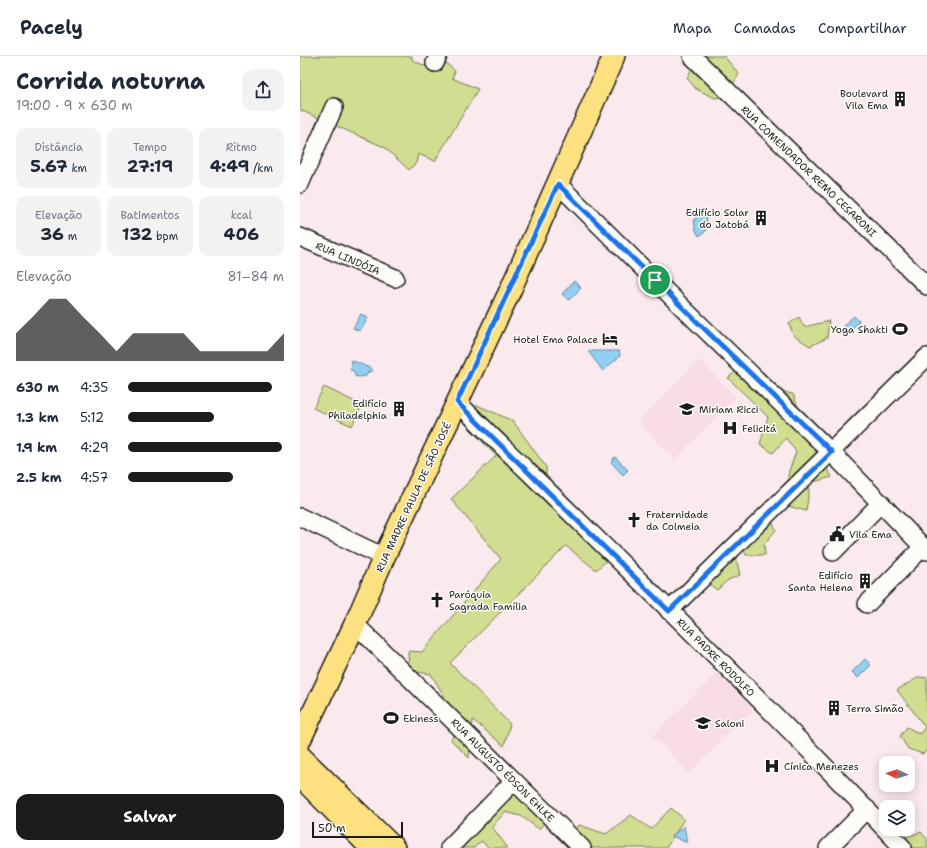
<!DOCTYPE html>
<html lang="pt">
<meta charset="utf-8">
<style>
body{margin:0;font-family:"Shantell Sans",sans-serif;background:#f2f2f3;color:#1f2937;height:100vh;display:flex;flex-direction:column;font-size:15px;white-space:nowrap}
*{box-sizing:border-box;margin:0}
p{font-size:13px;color:#747a83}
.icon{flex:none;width:22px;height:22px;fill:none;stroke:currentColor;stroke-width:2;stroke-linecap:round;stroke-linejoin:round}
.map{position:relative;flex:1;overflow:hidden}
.panel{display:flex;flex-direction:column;background:#fff;width:300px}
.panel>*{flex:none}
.needle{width:26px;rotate:274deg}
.tools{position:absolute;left:579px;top:700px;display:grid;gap:8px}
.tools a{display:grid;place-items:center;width:36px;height:36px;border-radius:8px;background:#fff;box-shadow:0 2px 10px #0003;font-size:20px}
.scale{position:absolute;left:12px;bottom:10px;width:91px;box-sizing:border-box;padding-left:4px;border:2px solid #1c1c1c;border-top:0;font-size:11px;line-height:14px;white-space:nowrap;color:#1c1c1c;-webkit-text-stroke:3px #fdfcf7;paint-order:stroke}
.pin{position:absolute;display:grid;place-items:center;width:34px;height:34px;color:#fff;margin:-17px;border:2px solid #fff;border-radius:50%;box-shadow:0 1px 4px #0007}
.round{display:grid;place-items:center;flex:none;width:42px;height:42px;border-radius:12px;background:#f2f2f3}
.headline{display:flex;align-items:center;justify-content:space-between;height:68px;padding:0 16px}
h1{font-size:22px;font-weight:700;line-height:30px}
.metrics{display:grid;grid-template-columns:repeat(3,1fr);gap:6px;height:68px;padding:4px 16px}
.metrics div{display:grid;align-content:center;border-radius:10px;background:#f2f2f3;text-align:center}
.metrics b{font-size:17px;font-weight:700}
.metrics small{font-size:11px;font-weight:400}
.metrics p{font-size:11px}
.chart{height:112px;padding:8px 16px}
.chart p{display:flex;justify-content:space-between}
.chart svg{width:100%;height:72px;margin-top:4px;fill:#1c1c1c;opacity:.7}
.primary-button{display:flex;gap:8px;margin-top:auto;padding:8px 16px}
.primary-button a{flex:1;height:46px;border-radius:12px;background:#1c1c1c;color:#fff;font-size:16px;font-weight:700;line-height:46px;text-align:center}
ul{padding:0 16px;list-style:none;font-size:13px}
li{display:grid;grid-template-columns:64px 48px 1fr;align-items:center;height:30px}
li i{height:10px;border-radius:5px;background:#1c1c1c}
header{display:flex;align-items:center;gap:24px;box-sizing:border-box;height:56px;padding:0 20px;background:#fff;border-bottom:1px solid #e0e1e3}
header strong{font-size:19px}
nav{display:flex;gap:22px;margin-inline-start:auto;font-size:14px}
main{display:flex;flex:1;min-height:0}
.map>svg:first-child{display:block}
.built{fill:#f8dce6}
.green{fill:#d1dd90;stroke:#767c56}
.water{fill:#92d0f2;stroke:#63889c}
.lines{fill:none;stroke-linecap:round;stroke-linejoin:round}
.minor-casing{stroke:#1c1c1c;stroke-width:20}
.major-casing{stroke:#1c1c1c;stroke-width:24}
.minor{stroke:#fdfcf7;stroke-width:17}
.major{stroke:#fde080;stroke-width:21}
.route-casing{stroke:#fff;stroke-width:8}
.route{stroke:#1a73e8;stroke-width:5}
.labels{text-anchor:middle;stroke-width:3;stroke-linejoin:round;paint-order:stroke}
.poi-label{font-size:10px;fill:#1c1c1c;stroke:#fdfcf7;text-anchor:start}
.street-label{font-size:10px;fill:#1c1c1c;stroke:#fdfcf7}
</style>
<header>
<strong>Pacely</strong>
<nav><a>Mapa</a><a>Camadas</a><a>Compartilhar</a></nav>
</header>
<main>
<section class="panel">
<div class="headline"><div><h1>Corrida noturna</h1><p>19:00 · 9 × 630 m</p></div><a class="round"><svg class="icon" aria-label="share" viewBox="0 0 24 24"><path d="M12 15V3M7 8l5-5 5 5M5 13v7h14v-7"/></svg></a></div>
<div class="metrics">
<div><p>Distância</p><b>5.67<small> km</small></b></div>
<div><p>Tempo</p><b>27:19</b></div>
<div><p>Ritmo</p><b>4:49<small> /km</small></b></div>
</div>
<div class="metrics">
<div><p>Elevação</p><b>36<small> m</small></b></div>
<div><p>Batimentos</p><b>132<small> bpm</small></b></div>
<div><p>kcal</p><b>406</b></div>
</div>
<div class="chart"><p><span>Elevação</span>81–84 m</p>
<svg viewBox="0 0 160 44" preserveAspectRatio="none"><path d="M0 44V27L10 17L20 6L30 6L40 17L50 27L60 38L70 27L80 27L90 27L100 27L110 38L120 38L130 38L140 38L150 38L160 27V44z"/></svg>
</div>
<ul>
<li><b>630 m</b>4:35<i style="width:92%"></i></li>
<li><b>1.3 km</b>5:12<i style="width:55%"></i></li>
<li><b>1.9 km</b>4:29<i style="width:99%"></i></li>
<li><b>2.5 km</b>4:57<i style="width:67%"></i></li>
</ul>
<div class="primary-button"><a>Salvar</a></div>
</section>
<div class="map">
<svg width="627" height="792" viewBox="0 0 627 792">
<rect width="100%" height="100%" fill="#fae9ed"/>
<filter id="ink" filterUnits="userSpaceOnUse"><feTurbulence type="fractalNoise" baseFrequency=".025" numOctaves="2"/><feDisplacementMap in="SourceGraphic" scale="8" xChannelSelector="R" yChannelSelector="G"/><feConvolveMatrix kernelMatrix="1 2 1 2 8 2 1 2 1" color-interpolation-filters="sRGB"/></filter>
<g filter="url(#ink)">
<!-- built -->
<g class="built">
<polygon points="399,304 436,341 375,403 338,366"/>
<polygon points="417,617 453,653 389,717 353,680"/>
</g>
<!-- green -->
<g class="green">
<polygon points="0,0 112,0 112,4 130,12 139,1 155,15 152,22 178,33 135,105 118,98 116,107 109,114 84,91 0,54"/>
<polygon points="404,0 424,0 439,18 426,40 415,42 396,33 387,22 395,6"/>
<polygon points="499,261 504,271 529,265 527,282 510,290 494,280 489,268"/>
<polygon points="442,310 463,332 493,338 513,391 532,421 510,427 506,455 484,449 489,415 496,396 486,382 473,397 460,388 468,361 428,322"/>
<polygon points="24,331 62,349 52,370 13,352"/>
<polygon points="177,349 213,365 246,411 246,432 307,504 296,514 266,490 150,607 210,668 204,690 173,664 169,702 151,684 160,666 131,618 109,615 108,595 122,596 201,503 151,443 196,400 170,373"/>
<polygon points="471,463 476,474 464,488 465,499 446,499 441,486"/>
<polygon points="424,496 437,506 440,519 428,524 417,534 405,525"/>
<polygon points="619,621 627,622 627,694 623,698 608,693 600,680 607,671 620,678 625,671 597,634"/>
<polygon points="191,734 215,735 245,766 239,773 221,760 205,756 192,771 208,792 189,792 181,785 174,792 150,792 181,755"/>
<polygon points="371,752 384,763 366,792 287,792 273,778 279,769 306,778 331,759 351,773"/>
<polygon points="621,776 627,783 627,792 602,792 603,782"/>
</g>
<!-- water -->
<g class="water">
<path d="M 401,153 L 406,157 L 407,166 L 405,176 L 399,180 C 392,169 393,163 401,153 Z"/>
<polygon points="274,225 281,232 269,244 262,238"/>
<polygon points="61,258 68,262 60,275 53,272"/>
<polygon points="554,260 559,265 549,276 543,270"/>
<polygon points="288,295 319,295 320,300 303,315"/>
<polygon points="51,304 72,313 72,316 69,315 66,320 58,321 55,320 54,315 50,314 53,307 50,306"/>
<polygon points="315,401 328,414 323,419 311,406"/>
<polygon points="565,603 571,609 558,622 552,616"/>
<polygon points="384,770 387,786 385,786 372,780"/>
</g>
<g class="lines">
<!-- minor casing -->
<g class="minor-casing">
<g id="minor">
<polyline points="392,0 627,230"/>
<polyline points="135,7 138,0"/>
<polyline points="0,128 34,51"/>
<polyline points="258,128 387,256 531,396 627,495"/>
<polyline points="0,181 95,222"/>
<path d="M 157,346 C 307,493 459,639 603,792"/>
<polyline points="0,461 84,501"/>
<polyline points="533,496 581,447"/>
<polyline points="567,548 623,491"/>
<polyline points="369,555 627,301"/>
<polyline points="55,568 282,792"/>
<polyline points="149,792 214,725"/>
<polyline points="528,792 567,753"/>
</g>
</g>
<!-- major casing -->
<g class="major-casing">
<g id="major">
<polyline points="0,684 55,568 84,501 209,237 314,0"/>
<polyline points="0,700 94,792"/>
<polyline points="0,720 71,792"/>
</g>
</g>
<!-- minor -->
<use href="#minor" class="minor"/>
<!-- major -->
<use href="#major" class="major"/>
</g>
</g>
<g class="lines" filter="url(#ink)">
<!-- route casing -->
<g class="route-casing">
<polygon id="route" points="258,128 387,256 532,396 369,555 157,346"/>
</g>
<!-- route -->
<use href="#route" class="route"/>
</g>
<!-- icons -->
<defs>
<g id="building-bare" transform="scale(1.2)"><path d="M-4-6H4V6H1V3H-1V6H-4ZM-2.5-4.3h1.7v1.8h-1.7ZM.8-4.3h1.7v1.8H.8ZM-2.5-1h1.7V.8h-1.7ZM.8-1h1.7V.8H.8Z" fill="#1c1c1c" stroke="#fdfcf7" stroke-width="2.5" paint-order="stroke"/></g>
<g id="stadium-bare" transform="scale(1.2)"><path d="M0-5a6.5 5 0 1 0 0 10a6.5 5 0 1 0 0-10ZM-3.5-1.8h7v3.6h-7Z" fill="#1c1c1c" stroke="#fdfcf7" stroke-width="2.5" paint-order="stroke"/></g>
<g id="hotel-bare" transform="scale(1.2)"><path d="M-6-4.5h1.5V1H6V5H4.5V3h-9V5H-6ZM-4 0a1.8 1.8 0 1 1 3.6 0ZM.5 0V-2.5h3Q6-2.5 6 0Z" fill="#1c1c1c" stroke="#fdfcf7" stroke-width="2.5" paint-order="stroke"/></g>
<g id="school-bare" transform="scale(1.2)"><path d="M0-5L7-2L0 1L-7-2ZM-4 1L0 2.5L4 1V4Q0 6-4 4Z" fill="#1c1c1c" stroke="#fdfcf7" stroke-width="2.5" paint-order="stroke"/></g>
<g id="hospital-bare" transform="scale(1.2)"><path d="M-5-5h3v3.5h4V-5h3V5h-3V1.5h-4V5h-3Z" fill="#1c1c1c" stroke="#fdfcf7" stroke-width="2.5" paint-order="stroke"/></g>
<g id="church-bare" transform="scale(1.2)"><path d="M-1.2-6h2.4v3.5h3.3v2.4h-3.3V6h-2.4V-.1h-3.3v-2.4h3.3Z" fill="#1c1c1c" stroke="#fdfcf7" stroke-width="2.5" paint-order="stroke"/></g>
<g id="civic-bare" transform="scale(1.2)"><path d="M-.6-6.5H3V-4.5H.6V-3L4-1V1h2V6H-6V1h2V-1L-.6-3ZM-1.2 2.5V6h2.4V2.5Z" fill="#1c1c1c" stroke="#fdfcf7" stroke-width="2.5" paint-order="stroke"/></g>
</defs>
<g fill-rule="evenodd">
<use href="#building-bare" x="600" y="43"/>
<use href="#building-bare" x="461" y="162"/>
<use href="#stadium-bare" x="600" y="273"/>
<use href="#hotel-bare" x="310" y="283"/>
<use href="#building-bare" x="99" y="353"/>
<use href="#school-bare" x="387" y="353"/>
<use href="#hospital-bare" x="430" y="372"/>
<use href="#church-bare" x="334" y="464"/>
<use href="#civic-bare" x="537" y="478"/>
<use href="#building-bare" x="565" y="525"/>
<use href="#church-bare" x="137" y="544"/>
<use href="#building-bare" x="534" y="652"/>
<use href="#stadium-bare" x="91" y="662"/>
<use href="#school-bare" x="403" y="667"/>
<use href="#hospital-bare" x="472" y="710"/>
</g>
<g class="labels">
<!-- poi labels -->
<g class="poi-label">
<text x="588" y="41" text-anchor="end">Boulevard<tspan x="588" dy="12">Vila Ema</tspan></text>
<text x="449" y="160" text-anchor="end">Edifício Solar<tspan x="449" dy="12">do Jatobá</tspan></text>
<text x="588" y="277" text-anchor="end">Yoga Shakti</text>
<text x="298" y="287" text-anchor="end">Hotel Ema Palace</text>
<text x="87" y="351" text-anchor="end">Edifício<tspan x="87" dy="12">Philadelphia</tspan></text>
<text x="399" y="357">Miriam Ricci</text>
<text x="442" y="376">Felicitá</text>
<text x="346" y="462">Fraternidade<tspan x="346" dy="12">da Colmeia</tspan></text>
<text x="549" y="482">Vila Ema</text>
<text x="553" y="523" text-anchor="end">Edifício<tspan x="553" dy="12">Santa Helena</tspan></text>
<text x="149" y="542">Paróquia<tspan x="149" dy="12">Sagrada Família</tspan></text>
<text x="546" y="656">Terra Simão</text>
<text x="103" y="666">Ekiness</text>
<text x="415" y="671">Saloni</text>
<text x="484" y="714">Cínica Menezes</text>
</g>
<!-- street labels -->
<g class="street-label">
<text transform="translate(509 115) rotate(44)" y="4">RUA COMENDADOR REMO CESARONI</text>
<text transform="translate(48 202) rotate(23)" y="4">RUA LINDÓIA</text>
<text transform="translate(113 441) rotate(-65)" y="4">RUA MADRE PAULA DE SÃO JOSÉ</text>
<text transform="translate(416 601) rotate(45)" y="4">RUA PADRE RODOLFO</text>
<text transform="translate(203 714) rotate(45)" y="4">RUA AUGUSTO ÉDSON EHLKE</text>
</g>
</g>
</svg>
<div class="tools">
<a><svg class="needle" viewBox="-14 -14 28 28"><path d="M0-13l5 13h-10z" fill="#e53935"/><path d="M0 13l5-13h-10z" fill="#747a83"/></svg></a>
<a><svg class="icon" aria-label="layers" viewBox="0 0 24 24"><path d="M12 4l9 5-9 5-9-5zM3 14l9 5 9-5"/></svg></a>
</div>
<div class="scale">50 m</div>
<div class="pin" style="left:355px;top:224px;background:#1e9e55"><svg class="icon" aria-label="arrive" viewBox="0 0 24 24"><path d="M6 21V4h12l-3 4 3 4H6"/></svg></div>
</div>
</main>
